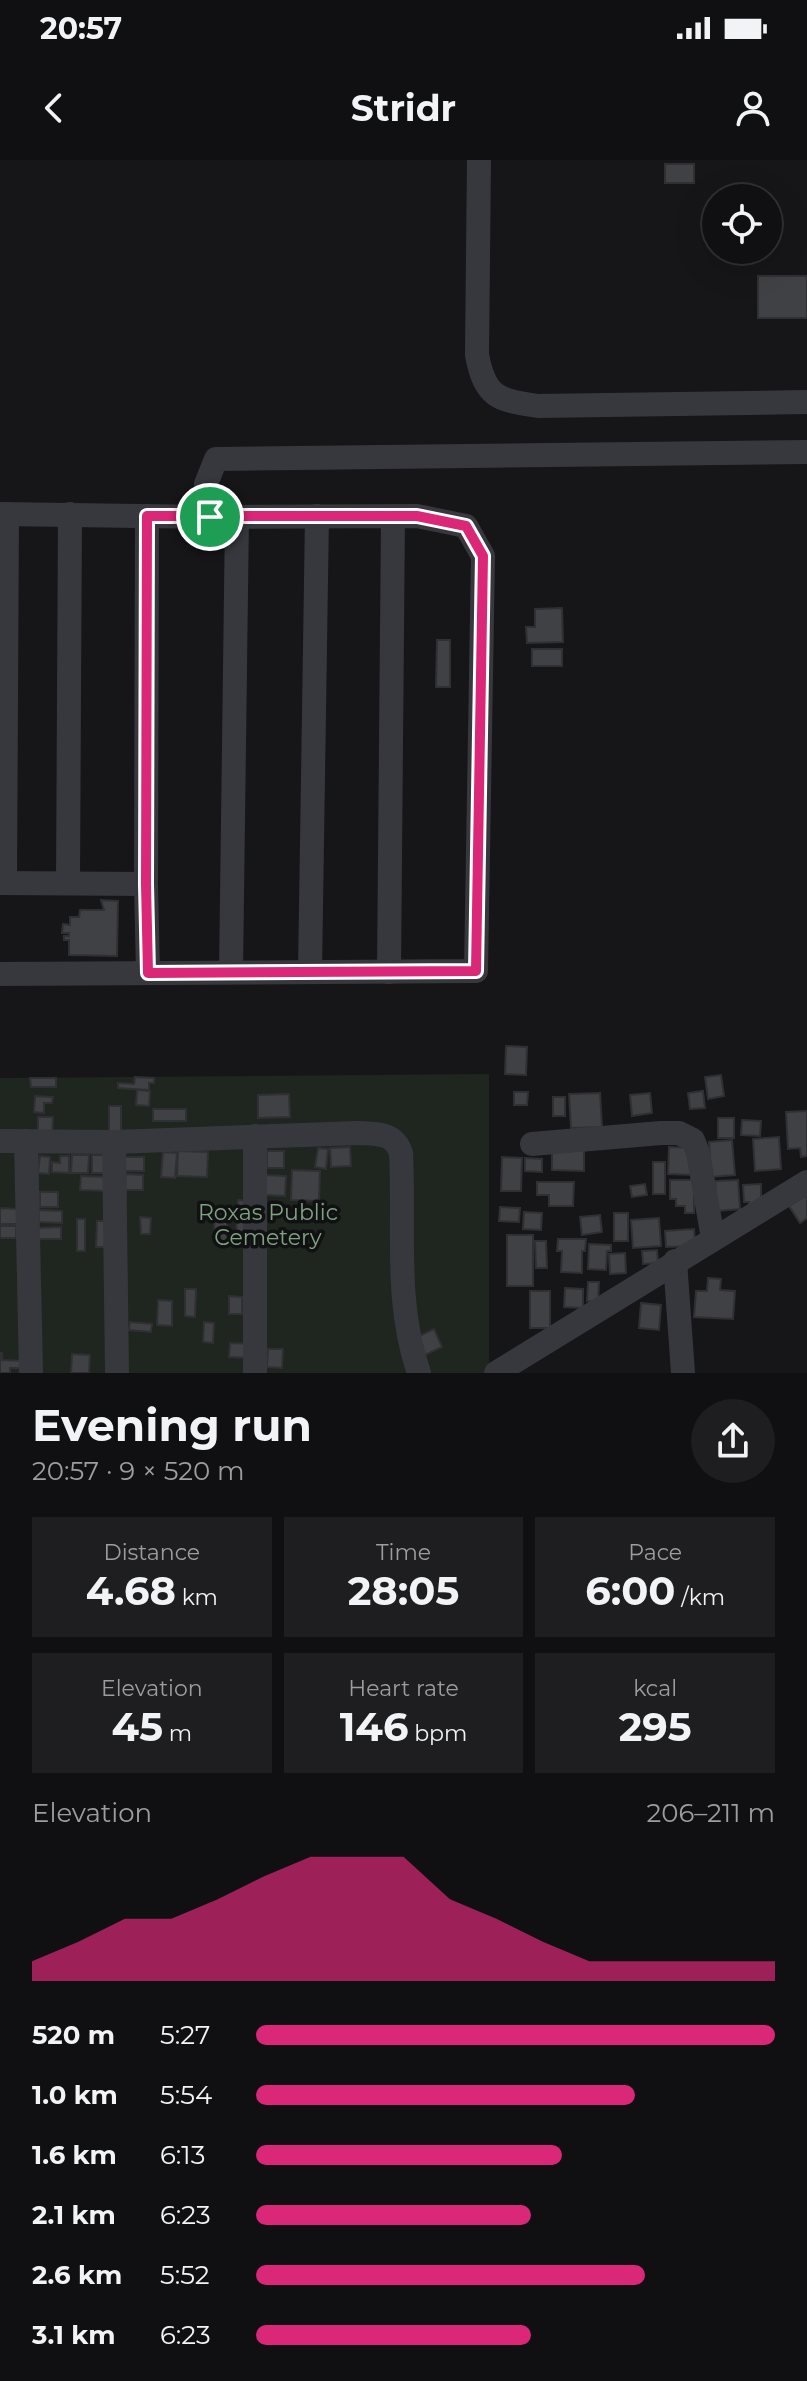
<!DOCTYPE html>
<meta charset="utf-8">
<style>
body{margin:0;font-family:Montserrat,sans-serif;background:#1e1e20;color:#f1f3f6;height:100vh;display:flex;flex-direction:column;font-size:30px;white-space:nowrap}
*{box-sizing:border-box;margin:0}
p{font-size:26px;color:#9c9d9f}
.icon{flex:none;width:44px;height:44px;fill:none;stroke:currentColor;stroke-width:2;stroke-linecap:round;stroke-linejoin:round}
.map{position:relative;height:1213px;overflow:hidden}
.panel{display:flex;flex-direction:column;background:#101012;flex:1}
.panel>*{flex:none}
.buttons{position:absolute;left:702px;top:24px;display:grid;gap:16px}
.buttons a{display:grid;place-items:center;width:80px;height:80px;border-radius:50%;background:#101012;box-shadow:0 8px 32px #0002,0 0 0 2px #303032;font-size:40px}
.pin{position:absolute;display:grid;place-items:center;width:68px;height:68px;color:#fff;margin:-34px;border:4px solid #fff;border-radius:50%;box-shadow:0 2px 8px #0007}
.round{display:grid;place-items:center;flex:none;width:84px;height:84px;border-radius:42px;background:#1e1e20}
.summary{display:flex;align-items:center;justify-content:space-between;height:136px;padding:0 32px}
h1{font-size:44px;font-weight:700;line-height:60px}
.stats{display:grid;grid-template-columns:repeat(3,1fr);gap:12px;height:136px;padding:8px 32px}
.stats div{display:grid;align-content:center;border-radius:0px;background:#1e1e20;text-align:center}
.stats b{font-size:40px;font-weight:700}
.stats small{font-size:22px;font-weight:400}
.stats p{font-size:22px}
.chart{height:224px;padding:16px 32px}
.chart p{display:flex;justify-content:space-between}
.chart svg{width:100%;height:144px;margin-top:8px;fill:#db2777;opacity:.7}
ul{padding:0 32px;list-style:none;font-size:26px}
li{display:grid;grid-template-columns:128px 96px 1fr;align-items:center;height:60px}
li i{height:20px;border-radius:10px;background:#db2777}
.status{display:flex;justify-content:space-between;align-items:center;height:56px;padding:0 40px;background:#101012;direction:ltr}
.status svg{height:22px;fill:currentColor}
header{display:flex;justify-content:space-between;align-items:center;height:104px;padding:0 32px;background:#101012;font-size:36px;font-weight:700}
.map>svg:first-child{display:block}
.green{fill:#1e261f}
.building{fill:#404145;stroke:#303034;stroke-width:2}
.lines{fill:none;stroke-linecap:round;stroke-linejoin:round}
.minor{stroke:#37383d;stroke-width:24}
.route-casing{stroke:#fff;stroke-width:16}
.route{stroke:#db2777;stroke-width:10}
.labels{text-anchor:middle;stroke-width:7;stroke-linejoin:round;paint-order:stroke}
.park-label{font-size:22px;fill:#7fa381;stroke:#111113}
</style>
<div class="status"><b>20:57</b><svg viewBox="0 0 49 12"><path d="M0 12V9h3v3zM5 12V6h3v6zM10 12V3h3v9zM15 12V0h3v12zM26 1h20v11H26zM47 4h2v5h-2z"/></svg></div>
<header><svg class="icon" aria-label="back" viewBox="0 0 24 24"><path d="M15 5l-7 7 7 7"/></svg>Stridr<svg class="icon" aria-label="person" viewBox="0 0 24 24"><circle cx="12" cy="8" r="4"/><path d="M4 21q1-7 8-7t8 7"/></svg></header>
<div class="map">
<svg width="807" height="1213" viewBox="0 0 807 1213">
<rect width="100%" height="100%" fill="#161618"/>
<!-- green -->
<polygon class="green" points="489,914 489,1213 0,1213 0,918"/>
<!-- building -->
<g class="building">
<rect x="665" y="4" width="29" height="19"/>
<rect x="758" y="116" width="49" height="42"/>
<polygon points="562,448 563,482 527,483 526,467 535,467 535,449"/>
<polygon points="437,480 450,480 450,527 436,527"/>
<rect x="532" y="489" width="30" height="17"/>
<polygon points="101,740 118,741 117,796 69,795 69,780 64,780 64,776 69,776 69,773 62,773 63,764 70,765 70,757 79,757 80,750 104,750"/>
<polygon points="506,886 527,887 526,915 505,914"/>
<polygon points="721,915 724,936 708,939 705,917"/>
<polygon points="135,917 154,918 154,923 149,923 149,930 118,928 118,923 134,924"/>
<polygon points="30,918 56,918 56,927 31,927"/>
<polygon points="137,930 150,931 149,946 136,945"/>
<polygon points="703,931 705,948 690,949 688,933"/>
<polygon points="514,932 528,932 527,945 514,945"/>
<polygon points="600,933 602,967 571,968 569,934"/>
<polygon points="650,933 652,953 632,956 630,935"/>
<polygon points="289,934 290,957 258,958 258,935"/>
<polygon points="35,936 53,937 52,943 44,943 44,953 34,952"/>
<rect x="553" y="937" width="12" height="19"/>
<rect x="109" y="946" width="12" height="29"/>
<rect x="153" y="949" width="33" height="12"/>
<polygon points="807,951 807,996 801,997 800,988 788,989 786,952"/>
<polygon points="38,957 53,957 52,979 38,978"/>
<rect x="718" y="958" width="16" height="20"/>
<polygon points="742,960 761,961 760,976 741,975"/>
<polygon points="779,977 781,1009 755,1011 753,979"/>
<polygon points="732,980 735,1015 711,1017 709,982"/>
<polygon points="350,987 351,1006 331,1007 330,988"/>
<polygon points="669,987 696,988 695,1015 668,1014"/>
<polygon points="318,988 328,989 326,1009 315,1007"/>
<polygon points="552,988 584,989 584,1011 552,1010"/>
<polygon points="178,991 208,992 207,1017 177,1016"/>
<rect x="267" y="991" width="17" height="17"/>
<polygon points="163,992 177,993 175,1018 161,1017"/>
<polygon points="72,995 89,995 88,1013 71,1013"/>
<rect x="92" y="995" width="17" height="18"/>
<polygon points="40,996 50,997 49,1014 38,1013"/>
<polygon points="60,996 69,996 69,1013 52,1012 52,1002 60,1003"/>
<rect x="124" y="997" width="20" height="14"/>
<polygon points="502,997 522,998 521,1031 501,1031"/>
<polygon points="525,998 542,999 542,1012 525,1011"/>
<rect x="653" y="1002" width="12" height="32"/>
<polygon points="292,1010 320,1011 319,1041 291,1040"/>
<polygon points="126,1014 143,1015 143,1030 125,1030"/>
<polygon points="264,1015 286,1016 285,1036 264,1035"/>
<polygon points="81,1016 110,1017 109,1031 80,1030"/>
<polygon points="670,1020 694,1020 694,1053 685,1053 685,1046 676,1046 676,1039 670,1039"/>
<polygon points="738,1020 740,1049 717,1051 715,1021"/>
<polygon points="537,1022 574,1022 573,1046 549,1046 549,1035 537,1035"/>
<polygon points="645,1024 647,1035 632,1037 630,1026"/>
<polygon points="761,1024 761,1041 749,1048 749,1042 744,1042 743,1025"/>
<rect x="40" y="1032" width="18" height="15"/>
<polygon points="807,1035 807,1058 800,1063 789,1046"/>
<polygon points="238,1040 252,1041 250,1075 236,1074"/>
<polygon points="500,1047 520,1048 519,1062 499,1061"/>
<polygon points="0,1048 19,1049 18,1064 0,1064"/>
<polygon points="39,1050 62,1051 62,1063 39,1062"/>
<polygon points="524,1052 542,1053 541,1070 523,1069"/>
<rect x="614" y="1053" width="14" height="28"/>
<polygon points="600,1055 602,1072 582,1075 580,1057"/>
<polygon points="140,1057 151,1058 150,1074 141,1074"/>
<polygon points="659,1058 661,1086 633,1088 631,1060"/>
<rect x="77" y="1059" width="8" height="32"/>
<polygon points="97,1061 109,1061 108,1087 96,1087"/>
<polygon points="214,1062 227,1062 227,1081 215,1081"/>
<rect x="0" y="1066" width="16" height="12"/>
<polygon points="61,1067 61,1079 37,1079 37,1068"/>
<polygon points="694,1069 695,1086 666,1087 665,1071"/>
<rect x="507" y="1075" width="26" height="51"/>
<polygon points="558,1079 586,1079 585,1091 582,1091 582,1113 561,1112 562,1091 557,1091"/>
<polygon points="535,1081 546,1081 547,1108 536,1108"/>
<polygon points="589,1084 611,1085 611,1091 607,1091 606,1110 588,1109"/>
<polygon points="657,1090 658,1103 643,1104 642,1091"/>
<polygon points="625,1093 626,1113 610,1114 609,1094"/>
<polygon points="708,1118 721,1119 720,1130 735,1131 733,1159 694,1157 696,1131 707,1131"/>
<polygon points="588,1122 599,1122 598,1142 587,1141"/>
<polygon points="565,1128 583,1129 583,1148 564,1147"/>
<polygon points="185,1129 196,1129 195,1157 185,1156"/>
<rect x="530" y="1131" width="20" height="37"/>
<polygon points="229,1136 242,1137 242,1154 229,1154"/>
<polygon points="158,1140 172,1141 172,1166 157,1165"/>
<polygon points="641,1143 661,1145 659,1170 639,1168"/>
<polygon points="130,1162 152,1164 151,1172 129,1170"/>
<polygon points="204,1162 214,1163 213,1183 203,1182"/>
<polygon points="434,1169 442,1187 425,1195 417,1177"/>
<polygon points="230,1183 252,1184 252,1198 229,1197"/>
<polygon points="268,1189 283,1189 282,1208 267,1207"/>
<polygon points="0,1193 2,1193 2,1200 25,1201 25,1208 10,1208 10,1213 0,1213"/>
<polygon points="72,1194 90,1195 89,1213 71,1213"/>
</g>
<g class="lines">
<!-- minor -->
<g class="minor">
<path d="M 479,0 L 477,195 C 485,237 497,240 538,246 L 807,242"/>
<polyline points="0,354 210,357"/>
<polyline points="147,356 146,724 148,813"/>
<polyline points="0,723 146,724"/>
<polyline points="5,723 7,354"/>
<polyline points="68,723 70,354"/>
<polyline points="231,812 237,356"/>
<polyline points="310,812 317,356"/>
<polyline points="389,812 393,356"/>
<polyline points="0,814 476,811 483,396 466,366 417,356 210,357 206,324 216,299 807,292"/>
<polyline points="255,976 255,1213"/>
<path d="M 0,981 L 114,982 L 357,973 C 377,974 394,972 401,993 C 405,1067 394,1142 419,1213"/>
<polyline points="26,981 31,1213"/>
<polyline points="114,982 117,1213"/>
<polyline points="532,984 661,973 679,973 693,980 698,993 713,1078"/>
<polyline points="675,1101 683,1213"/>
<polyline points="496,1213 807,1022"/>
</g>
</g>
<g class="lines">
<!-- route casing -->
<g class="route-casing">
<polygon id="route" points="147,356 417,356 466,366 483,396 476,811 148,813 146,724"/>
</g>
<!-- route -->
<use href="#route" class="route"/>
</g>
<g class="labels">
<!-- park labels -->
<g class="park-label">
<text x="268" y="1060">Roxas Public<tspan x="268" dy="25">Cemetery</tspan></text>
</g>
</g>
</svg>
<div class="buttons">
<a><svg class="icon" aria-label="locate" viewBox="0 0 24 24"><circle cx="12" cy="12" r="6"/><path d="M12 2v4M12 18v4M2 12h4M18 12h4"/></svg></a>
</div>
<div class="pin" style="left:210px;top:357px;background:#1e9e55"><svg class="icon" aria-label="arrive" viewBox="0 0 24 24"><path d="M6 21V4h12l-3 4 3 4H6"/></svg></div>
</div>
<section class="panel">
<div class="summary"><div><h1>Evening run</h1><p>20:57 · 9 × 520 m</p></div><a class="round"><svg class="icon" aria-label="share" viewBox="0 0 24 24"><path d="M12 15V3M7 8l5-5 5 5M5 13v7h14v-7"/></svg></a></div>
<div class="stats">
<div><p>Distance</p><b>4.68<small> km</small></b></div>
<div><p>Time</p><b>28:05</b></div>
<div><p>Pace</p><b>6:00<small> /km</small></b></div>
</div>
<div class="stats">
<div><p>Elevation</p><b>45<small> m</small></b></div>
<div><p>Heart rate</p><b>146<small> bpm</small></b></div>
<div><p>kcal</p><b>295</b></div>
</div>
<div class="chart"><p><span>Elevation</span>206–211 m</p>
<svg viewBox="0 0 160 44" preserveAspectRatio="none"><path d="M0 44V38L10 32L20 25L30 25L40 19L50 12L60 6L70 6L80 6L90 19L100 25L110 32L120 38L130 38L140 38L150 38L160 38V44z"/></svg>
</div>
<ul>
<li><b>520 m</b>5:27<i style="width:100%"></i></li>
<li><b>1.0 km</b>5:54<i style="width:73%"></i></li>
<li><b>1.6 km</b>6:13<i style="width:59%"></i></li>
<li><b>2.1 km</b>6:23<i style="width:53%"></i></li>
<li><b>2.6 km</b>5:52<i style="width:75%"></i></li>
<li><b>3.1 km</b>6:23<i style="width:53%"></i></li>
</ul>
</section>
